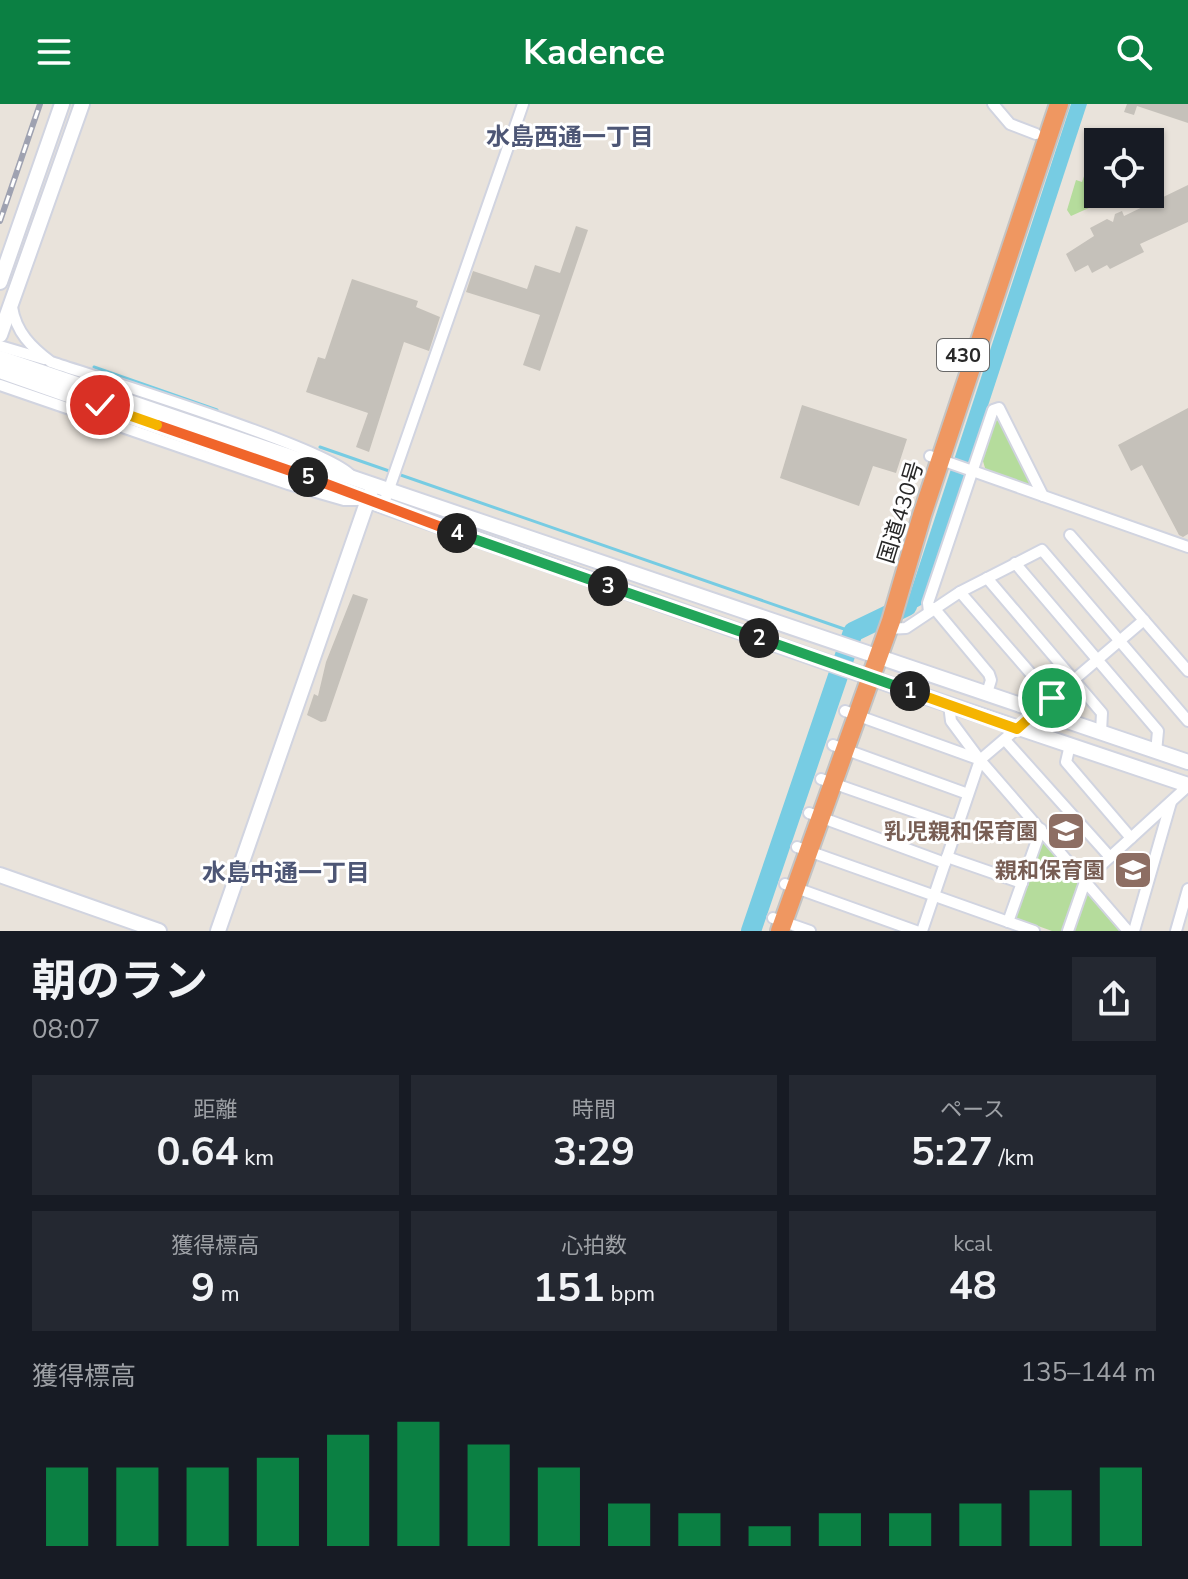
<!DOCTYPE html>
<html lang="ja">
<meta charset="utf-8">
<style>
body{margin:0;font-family:"Nunito Sans","Noto Sans JP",sans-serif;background:#242831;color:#f1f3f6;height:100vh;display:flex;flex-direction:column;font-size:30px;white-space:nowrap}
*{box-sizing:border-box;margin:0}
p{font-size:26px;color:#9ea1a6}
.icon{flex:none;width:44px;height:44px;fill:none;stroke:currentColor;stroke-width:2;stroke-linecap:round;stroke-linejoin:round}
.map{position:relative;height:827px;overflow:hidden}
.details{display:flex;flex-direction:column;background:#171b24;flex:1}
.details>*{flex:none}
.buttons{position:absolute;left:1084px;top:24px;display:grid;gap:16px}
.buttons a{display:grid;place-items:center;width:80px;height:80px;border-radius:0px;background:#171b24;box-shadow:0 2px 6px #0004;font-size:40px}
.pin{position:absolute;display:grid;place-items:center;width:68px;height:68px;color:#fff;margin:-34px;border:4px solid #fff;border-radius:50%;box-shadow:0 2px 8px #0007}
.km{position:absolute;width:40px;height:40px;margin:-20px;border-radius:50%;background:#222;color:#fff;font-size:22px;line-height:40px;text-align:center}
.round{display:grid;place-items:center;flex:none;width:84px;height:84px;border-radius:0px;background:#242831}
.headline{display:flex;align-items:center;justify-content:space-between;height:136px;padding:0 32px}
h1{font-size:44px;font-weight:700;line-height:60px}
.figures{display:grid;grid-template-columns:repeat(3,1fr);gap:12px;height:136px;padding:8px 32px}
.figures div{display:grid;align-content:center;border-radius:0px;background:#242831;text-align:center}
.figures b{font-size:40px;font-weight:700}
.figures small{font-size:22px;font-weight:400}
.figures p{font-size:22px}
.chart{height:224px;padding:16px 32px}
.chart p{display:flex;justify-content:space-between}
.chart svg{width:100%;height:144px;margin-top:8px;stroke:#0b8043;stroke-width:6}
header{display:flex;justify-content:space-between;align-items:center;height:104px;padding:0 32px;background:#0b8043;color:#fff;font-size:36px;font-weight:700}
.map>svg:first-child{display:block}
.green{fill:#b5dc9c}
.water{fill:#77cce3}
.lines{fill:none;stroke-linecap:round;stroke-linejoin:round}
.stream{stroke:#77cce3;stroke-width:3}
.river{stroke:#77cce3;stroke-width:20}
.building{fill:#c5c1ba}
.street-casing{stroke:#d1d4e0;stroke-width:14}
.secondary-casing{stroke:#d1d4e0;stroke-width:18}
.highway-casing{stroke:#c3c3c3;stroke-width:22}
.street{stroke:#fff;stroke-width:10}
.secondary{stroke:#fff;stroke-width:14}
.highway{stroke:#ef9761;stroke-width:18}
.rail-casing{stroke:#9fa2b1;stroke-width:6}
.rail{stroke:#fff;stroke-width:3;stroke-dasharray:9;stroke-linecap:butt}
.split-1-casing{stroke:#fff;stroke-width:16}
.split-2-casing{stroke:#fff;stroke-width:16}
.split-3-casing{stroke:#fff;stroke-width:16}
.split-4-casing{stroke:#fff;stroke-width:16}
.split-5-casing{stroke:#fff;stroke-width:16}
.split-6-casing{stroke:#fff;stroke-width:16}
.split-7-casing{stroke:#fff;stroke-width:16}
.split-1{stroke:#f5b400;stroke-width:10}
.split-2{stroke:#22a559;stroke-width:10}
.split-3{stroke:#22a559;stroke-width:10}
.split-4{stroke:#22a559;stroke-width:10}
.split-5{stroke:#f0652b;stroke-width:10}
.split-6{stroke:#f0652b;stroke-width:10}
.split-7{stroke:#f5b400;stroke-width:10}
.labels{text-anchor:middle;stroke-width:6;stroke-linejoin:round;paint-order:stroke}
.shield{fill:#fff;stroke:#686868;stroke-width:2}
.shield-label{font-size:20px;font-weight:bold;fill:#282828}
.street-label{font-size:22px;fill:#282828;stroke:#fff}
.education-label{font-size:22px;font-weight:bold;fill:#785e54;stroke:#fff;text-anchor:end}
.neighbourhood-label{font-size:24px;font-weight:bold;fill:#4d5675;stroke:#fff}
</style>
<header><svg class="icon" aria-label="menu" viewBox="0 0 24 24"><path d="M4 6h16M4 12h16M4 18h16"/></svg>Kadence<svg class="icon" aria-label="search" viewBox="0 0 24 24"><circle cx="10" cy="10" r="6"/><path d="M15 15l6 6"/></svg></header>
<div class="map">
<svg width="1188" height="827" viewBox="0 0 1188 827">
<rect width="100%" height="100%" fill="#e9e3db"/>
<!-- green -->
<g class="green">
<polygon points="1098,47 1098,90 1120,90 1071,112 1067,106 1076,76 1082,78 1090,55"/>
<polygon points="995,316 1000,317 1032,383 986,367 982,354"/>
<polygon points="1041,733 1080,779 1063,827 1052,827 1013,813"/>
<polygon points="1086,790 1090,790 1122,827 1073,827"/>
</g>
<!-- water -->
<polygon class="water" points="1071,0 1087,0 923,500 903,511"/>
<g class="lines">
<!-- stream -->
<g class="stream">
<polyline points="94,263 217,306"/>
<polyline points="320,343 847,526"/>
<polyline points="745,827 833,565"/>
</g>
<!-- river -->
<polyline class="river" points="751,827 853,528 907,502"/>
</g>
<!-- building -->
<g class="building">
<polygon points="1127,0 1188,0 1188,19 1137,2 1134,11 1124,8"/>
<polygon points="1188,81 1188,118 1140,140 1144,148 1110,165 1107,161 1092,169 1088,161 1075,168 1066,150 1094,132 1090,124 1107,115 1113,118 1115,110 1122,107 1124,112"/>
<polygon points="576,122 588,126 540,267 523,261 540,211 466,188 473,167 527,185 535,161 560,169"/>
<polygon points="352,175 418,197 416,203 440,213 429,247 404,238 369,348 356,343 368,309 306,288 318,253 325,255"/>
<polygon points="802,301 907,335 896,369 873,362 859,402 780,374"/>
<polygon points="1188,304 1188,430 1183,433 1179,431 1142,361 1131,367 1118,341"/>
<polygon points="353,490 368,495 326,617 321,618 307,611 314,590 318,592 326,558"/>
</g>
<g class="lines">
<!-- street casing -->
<g class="street-casing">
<g id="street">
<polyline points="993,0 1010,20 1036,30"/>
<path d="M 12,203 C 16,228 31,243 51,258 C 93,272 340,348 352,373"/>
<polyline points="0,242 44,255"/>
<polyline points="0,281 288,380 344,396 357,396"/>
<polyline points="930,352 1188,443"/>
<polyline points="383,402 523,0"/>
<polyline points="1070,431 1188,567"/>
<polyline points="1015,459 1158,627 1156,648"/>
<polyline points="987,474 1102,609 1101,628"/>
<polyline points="960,488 1052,594"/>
<polyline points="934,504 989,570 991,576 987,589"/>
<polyline points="929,508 928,499 993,306 999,304 1043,392"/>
<polyline points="888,525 906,524 960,488 1042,446 1188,617"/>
<polyline points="949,601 951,617 980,656 1128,827"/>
<polyline points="845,607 978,655"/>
<polyline points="1005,636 1110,753"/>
<polyline points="833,641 968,690"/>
<polyline points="1070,641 1066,658 1131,734"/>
<polyline points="821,675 958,723"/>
<polyline points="809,709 945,759"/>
<polyline points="797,743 1034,827"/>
<polyline points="947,753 1022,779"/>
<polyline points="785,780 916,827"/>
<polyline points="773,814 810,827"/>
<polyline points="1008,818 1041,725"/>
<polyline points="922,827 980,656 1144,516"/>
<polyline points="1068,827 1086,775 1188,682"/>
<polyline points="1134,827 1171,698"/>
<polyline points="1176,827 1188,785"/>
</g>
</g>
<!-- secondary casing -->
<g class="secondary-casing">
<g id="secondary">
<polyline points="0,178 62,0"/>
<polyline points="0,231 82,0"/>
<polyline points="0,254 1188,658"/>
<polyline points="0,267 894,582 1188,681"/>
<polyline points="0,771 159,827"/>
<polyline points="218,827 370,390"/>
</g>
</g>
<!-- highway casing -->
<g class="highway-casing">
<polyline id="highway" points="780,827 891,517 922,411 1059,0"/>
</g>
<!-- street -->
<use href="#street" class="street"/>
<!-- secondary -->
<use href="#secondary" class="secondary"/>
<!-- highway -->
<use href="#highway" class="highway"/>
<!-- rail casing -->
<g class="rail-casing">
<polyline id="rail" points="0,117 40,0"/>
</g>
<!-- rail -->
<use href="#rail" class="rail"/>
</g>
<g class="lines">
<!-- split-1 casing -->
<g class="split-1-casing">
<polyline id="split-1" points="910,587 1017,625 1052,594"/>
</g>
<!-- split-2 casing -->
<g class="split-2-casing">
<polyline id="split-2" points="759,534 910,587"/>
</g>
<!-- split-3 casing -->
<g class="split-3-casing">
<polyline id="split-3" points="608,482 759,534"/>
</g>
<!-- split-4 casing -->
<g class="split-4-casing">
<polyline id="split-4" points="457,429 608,482"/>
</g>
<!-- split-5 casing -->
<g class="split-5-casing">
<polyline id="split-5" points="308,373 457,429"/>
</g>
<!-- split-6 casing -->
<g class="split-6-casing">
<polyline id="split-6" points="157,321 308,373"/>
</g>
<!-- split-7 casing -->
<g class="split-7-casing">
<polyline id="split-7" points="100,301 157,321"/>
</g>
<!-- split-1 -->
<use href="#split-1" class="split-1"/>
<!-- split-2 -->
<use href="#split-2" class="split-2"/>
<!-- split-3 -->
<use href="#split-3" class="split-3"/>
<!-- split-4 -->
<use href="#split-4" class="split-4"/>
<!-- split-5 -->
<use href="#split-5" class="split-5"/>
<!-- split-6 -->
<use href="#split-6" class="split-6"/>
<!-- split-7 -->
<use href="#split-7" class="split-7"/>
</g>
<!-- icons -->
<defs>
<g id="school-square" transform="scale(2)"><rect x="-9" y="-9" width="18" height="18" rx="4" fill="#8d6e63" stroke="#fff"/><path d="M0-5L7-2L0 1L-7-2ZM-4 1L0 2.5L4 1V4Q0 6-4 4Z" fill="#fff"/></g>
</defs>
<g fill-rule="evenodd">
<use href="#school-square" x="1066" y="727"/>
<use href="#school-square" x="1133" y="766"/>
</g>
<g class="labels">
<!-- shield labels -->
<rect class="shield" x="937" y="235" width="52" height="32" rx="6"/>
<g class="shield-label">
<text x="963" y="258">430</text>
</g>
<!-- street labels -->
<g class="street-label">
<text transform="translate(900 408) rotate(-73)" y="8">国道430号</text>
</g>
<!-- education labels -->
<g class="education-label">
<text x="1038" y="735">乳児親和保育園</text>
<text x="1105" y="774">親和保育園</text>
</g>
<!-- neighbourhood labels -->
<g class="neighbourhood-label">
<text x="570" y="41">水島西通一丁目</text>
<text x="286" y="777">水島中通一丁目</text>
</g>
</g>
</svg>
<div class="buttons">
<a><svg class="icon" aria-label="locate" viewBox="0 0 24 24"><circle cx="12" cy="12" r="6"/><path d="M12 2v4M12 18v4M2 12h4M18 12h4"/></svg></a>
</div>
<div class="pin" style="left:1052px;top:594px;background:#1e9e55"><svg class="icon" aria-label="arrive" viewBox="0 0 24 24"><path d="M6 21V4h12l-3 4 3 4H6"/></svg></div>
<div class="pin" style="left:100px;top:301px;background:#d93025"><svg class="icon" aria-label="check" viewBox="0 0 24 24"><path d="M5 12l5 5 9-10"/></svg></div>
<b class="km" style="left:910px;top:587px">1</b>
<b class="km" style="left:759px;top:534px">2</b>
<b class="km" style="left:608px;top:482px">3</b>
<b class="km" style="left:457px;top:429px">4</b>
<b class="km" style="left:308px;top:373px">5</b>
</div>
<section class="details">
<div class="headline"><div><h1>朝のラン</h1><p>08:07</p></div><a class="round"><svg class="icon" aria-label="share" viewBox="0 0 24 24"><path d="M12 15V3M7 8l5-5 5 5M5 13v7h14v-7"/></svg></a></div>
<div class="figures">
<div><p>距離</p><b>0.64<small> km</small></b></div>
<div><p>時間</p><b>3:29</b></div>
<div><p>ペース</p><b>5:27<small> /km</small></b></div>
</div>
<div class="figures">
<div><p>獲得標高</p><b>9<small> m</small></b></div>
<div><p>心拍数</p><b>151<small> bpm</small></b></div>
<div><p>kcal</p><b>48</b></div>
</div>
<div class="chart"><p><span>獲得標高</span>135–144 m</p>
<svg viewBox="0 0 160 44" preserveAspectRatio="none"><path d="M5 44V20M15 44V20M25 44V20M35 44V17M45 44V10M55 44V6M65 44V13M75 44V20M85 44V31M95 44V34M105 44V38M115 44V34M125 44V34M135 44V31M145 44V27M155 44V20"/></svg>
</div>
</section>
